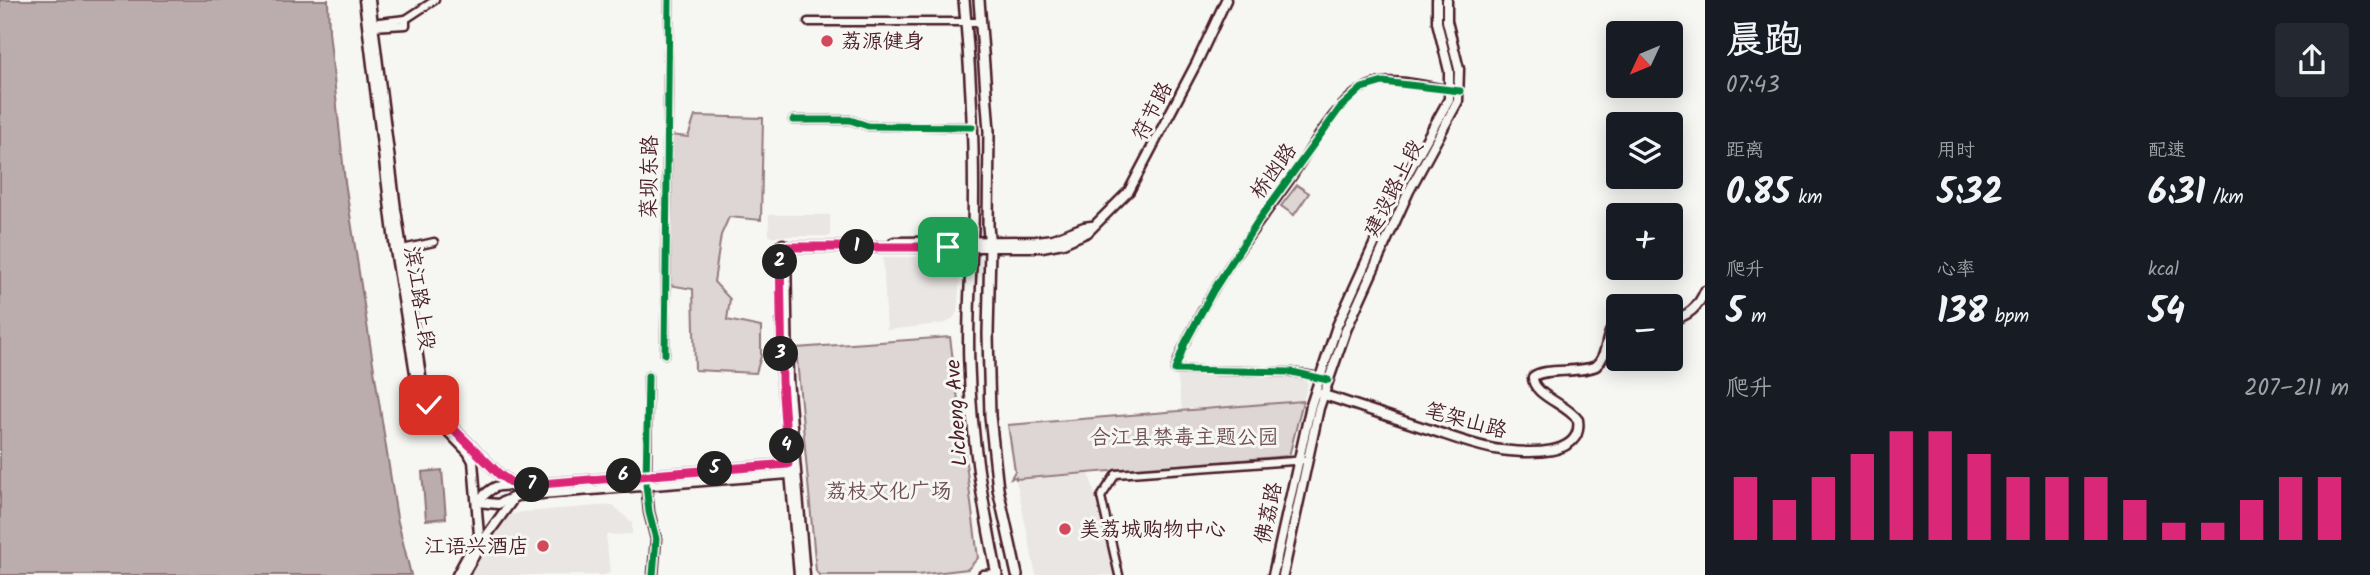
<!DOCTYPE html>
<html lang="zh">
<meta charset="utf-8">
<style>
body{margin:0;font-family:Kalam,"LXGW WenKai TC",sans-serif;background:#242831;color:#f1f3f6;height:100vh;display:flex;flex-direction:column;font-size:26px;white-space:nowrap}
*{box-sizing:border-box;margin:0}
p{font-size:23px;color:#9ea1a6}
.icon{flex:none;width:38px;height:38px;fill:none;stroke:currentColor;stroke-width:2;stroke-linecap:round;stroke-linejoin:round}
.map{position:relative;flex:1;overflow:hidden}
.side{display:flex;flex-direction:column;background:#171b24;width:665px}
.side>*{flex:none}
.needle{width:46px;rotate:226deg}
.buttons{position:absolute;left:1606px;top:21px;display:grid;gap:14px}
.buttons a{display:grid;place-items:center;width:77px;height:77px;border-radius:7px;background:#171b24;box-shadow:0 4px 18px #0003;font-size:35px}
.pin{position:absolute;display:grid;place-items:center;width:60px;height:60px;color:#fff;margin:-30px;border-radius:14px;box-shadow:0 4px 10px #0006}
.km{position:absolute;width:35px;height:35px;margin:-18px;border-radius:50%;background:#222;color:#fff;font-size:19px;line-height:35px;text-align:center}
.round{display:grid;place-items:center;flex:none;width:74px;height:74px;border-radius:7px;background:#242831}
.head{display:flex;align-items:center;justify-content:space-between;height:119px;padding:0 21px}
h1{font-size:38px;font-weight:800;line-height:52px}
.metrics{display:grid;grid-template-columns:repeat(3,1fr);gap:10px;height:119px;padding:7px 21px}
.metrics div{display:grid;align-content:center}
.metrics b{font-size:35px;font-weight:800}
.metrics small{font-size:19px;font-weight:400}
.metrics p{font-size:19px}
.chart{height:196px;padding:14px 21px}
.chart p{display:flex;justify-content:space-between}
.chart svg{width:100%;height:126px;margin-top:7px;stroke:#db2777;stroke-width:6}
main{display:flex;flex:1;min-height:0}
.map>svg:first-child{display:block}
.built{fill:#e9e6e3}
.green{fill:#ddd6d5;stroke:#947a80;stroke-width:2}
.water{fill:#bbadae;stroke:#8e747a;stroke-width:2}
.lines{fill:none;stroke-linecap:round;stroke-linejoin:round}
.street-casing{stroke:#4a1f2b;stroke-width:11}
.secondary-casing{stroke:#4a1f2b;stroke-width:13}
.primary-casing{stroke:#4a1f2b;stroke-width:14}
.street{stroke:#f6f6f2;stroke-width:6}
.secondary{stroke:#f6f6f2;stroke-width:8}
.primary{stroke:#f6f6f2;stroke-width:9}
.cycleway-casing{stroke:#f6f6f2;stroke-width:11}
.cycleway{stroke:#00873e;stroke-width:7}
.route-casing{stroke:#fff;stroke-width:14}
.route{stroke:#db2777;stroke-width:9}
.poi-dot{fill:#d1495b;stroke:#f6f6f2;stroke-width:2.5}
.labels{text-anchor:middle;stroke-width:6;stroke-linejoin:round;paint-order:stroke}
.poi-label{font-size:21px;fill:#4a1f2b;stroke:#f6f6f2;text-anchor:start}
.street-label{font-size:21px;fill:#4a1f2b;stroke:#f6f6f2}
.park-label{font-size:21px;fill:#6f4d56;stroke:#f6f6f2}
</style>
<main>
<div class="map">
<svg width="1705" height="575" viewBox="0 0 1705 575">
<rect width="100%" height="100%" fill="#f6f6f2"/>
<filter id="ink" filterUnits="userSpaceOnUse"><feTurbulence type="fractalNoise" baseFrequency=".0143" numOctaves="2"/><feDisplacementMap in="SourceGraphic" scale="14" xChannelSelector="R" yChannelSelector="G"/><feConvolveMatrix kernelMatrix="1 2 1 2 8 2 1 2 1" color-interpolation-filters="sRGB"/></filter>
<g filter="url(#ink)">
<!-- built -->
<g class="built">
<rect x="769" y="215" width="61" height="21"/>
<polygon points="941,256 952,259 958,267 960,276 957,312 954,317 946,323 887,330 883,258"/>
<polygon points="1177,373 1294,375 1308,383 1303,401 1182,409"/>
<polygon points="1089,473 1116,575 1036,575 1016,479"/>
<polygon points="613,505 632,523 632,534 606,535 610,573 604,575 466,575 471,561 501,520 509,515 523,512"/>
</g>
<!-- green -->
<g class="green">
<polygon points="695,116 763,118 761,220 729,217 721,235 714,282 730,299 727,320 761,327 761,356 756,373 695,370 693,289 669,285 670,135 688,137"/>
<polygon points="1297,185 1309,193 1294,215 1281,206"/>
<polygon points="950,337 978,558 968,569 917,575 819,575 816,571 796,348"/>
<polygon points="1303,401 1289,456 1016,479 1016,477 1011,478 1015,471 1008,425"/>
</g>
<!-- water -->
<g class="water">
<polygon points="0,0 328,0 329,31 345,182 397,518 411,575 0,575"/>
<polygon points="442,470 446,518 426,520 422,472"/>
</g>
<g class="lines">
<!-- street casing -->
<g class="street-casing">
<g id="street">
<polyline points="808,22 980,22"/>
<polyline points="370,23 406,19"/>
<polyline points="372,27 406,25 406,19 435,0"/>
<polyline points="793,120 850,120 868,126 972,127"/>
<polyline points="398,250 434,242"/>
<polyline points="665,354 669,0"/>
<path d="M 1324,378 L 1292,372 L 1175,370 C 1179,355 1186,340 1194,326 C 1220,273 1256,228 1290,180 C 1308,153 1337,98 1367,86 C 1392,75 1425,86 1451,90"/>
<polyline points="647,474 648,376"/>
<polyline points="1119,575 1101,497 1116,474 1307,460"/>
</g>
</g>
<!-- secondary casing -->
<g class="secondary-casing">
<g id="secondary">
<polyline points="364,0 395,250 419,398 425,408 468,452 473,461 479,535 457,575"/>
<polyline points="370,0 396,209 421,376"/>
<polyline points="894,242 1036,241 1053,239 1084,227 1091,226"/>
<polyline points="783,244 786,247 788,379 805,575"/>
<polyline points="781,245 782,381 799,575"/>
<polyline points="780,247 1042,247 1063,243 1088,232 1129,191 1197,62 1226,0"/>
<path d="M 1671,320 C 1689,316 1698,307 1705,291"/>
<path d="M 1321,394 C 1358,406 1396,419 1434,431 C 1455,438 1478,447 1501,450 C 1525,453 1584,458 1578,420 C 1567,404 1532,395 1533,377 C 1544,367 1579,374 1596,366 C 1610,354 1603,332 1619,321"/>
<polyline points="427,402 500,475 516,486"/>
<polyline points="646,481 649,512 656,539 653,575"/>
<path d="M 477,502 C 492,487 495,484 516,486 L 788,464 L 793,467"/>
<polyline points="477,502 498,504 517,496 789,474 793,471"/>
<polyline points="463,575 482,542 511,502"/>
<polyline points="983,575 997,574"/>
<polyline points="1273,575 1311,405 1337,326 1400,187 1449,99 1449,71 1437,22 1437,0"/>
<polyline points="1283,575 1319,408 1346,330 1409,191 1458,101 1459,69 1447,21 1447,0"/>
</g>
</g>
<!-- primary casing -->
<g class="primary-casing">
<g id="primary">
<path d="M 964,0 C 971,75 975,152 973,228 C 971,273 967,319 969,365 C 971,437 983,505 997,575"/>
<polyline points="979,0 989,131 988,226 990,247 988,334 990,416 998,489 1017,575"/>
</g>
</g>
<!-- street -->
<use href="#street" class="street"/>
<!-- secondary -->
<use href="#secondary" class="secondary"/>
<!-- primary -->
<use href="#primary" class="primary"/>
<!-- cycleway casing -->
<g class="cycleway-casing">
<g id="cycleway">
<polyline points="793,120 850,120 868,126 972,127"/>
<polyline points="665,354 669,0"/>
<polyline points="648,376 646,484 649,512 656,539 653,575"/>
<polyline points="1328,380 1292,372 1175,370 1185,343 1213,291 1258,221 1340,108 1362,88 1383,82 1460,91"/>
</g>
</g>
<!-- cycleway -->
<use href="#cycleway" class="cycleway"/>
</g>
</g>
<g class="lines" filter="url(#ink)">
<!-- route casing -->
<g class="route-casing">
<polyline id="route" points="429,405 500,475 516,486 788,464 782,381 780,247 948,247"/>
</g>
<!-- route -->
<use href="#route" class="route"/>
</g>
<!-- markers -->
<g class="poi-dot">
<circle cx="827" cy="41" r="7"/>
<circle cx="1065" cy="529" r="7"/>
<circle cx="543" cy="546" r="7"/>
</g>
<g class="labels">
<!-- poi labels -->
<g class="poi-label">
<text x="841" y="48">荔源健身</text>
<text x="1079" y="536">美荔城购物中心</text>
<text x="529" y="553" text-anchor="end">江语兴酒店</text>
</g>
<!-- street labels -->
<g class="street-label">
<text transform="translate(1152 111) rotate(-63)" y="7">符节路</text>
<text transform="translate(1273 171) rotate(-54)" y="7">桥凼路</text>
<text transform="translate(649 177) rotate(-89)" y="7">菜坝东路</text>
<text transform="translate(1393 188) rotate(-63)" y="7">建设路上段</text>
<text transform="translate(420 298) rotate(81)" y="7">滨江路上段</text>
<text transform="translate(956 413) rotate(-94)" y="7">Licheng Ave</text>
<text transform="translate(1466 420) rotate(15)" y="7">笔架山路</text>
<text transform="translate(1268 513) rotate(-78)" y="7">佛荔路</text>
</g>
<!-- park labels -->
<g class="park-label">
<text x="1184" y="444">合江县禁毒主题公园</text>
<text x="889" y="498">荔枝文化广场</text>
</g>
</g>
</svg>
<div class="buttons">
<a><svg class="needle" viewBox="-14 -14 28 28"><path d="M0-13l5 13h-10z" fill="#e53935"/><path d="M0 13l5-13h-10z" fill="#9ea1a6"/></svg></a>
<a><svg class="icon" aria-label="layers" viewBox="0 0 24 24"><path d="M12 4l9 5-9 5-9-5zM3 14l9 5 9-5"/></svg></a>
<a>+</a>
<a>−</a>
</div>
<div class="pin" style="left:948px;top:247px;background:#1e9e55"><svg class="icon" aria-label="arrive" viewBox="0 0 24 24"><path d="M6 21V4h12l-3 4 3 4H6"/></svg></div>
<div class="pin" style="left:429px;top:405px;background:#d93025"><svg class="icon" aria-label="check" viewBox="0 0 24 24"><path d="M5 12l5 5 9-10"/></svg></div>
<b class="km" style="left:857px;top:247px">1</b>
<b class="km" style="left:780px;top:262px">2</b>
<b class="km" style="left:781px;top:354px">3</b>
<b class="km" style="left:787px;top:446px">4</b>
<b class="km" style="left:715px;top:469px">5</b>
<b class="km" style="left:624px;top:476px">6</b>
<b class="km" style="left:532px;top:485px">7</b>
</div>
<section class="side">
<div class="head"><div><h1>晨跑</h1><p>07:43</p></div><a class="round"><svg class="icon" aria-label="share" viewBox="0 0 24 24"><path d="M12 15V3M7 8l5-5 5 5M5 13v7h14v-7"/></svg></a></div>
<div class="metrics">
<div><p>距离</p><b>0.85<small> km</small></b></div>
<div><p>用时</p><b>5:32</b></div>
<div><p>配速</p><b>6:31<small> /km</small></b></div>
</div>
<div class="metrics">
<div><p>爬升</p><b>5<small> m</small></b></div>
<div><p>心率</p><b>138<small> bpm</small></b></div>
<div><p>kcal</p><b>54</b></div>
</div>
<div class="chart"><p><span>爬升</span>207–211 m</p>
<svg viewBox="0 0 160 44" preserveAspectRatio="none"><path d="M5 44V22M15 44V30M25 44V22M35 44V14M45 44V6M55 44V6M65 44V14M75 44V22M85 44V22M95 44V22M105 44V30M115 44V38M125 44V38M135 44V30M145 44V22M155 44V22"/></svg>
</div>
</section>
</main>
